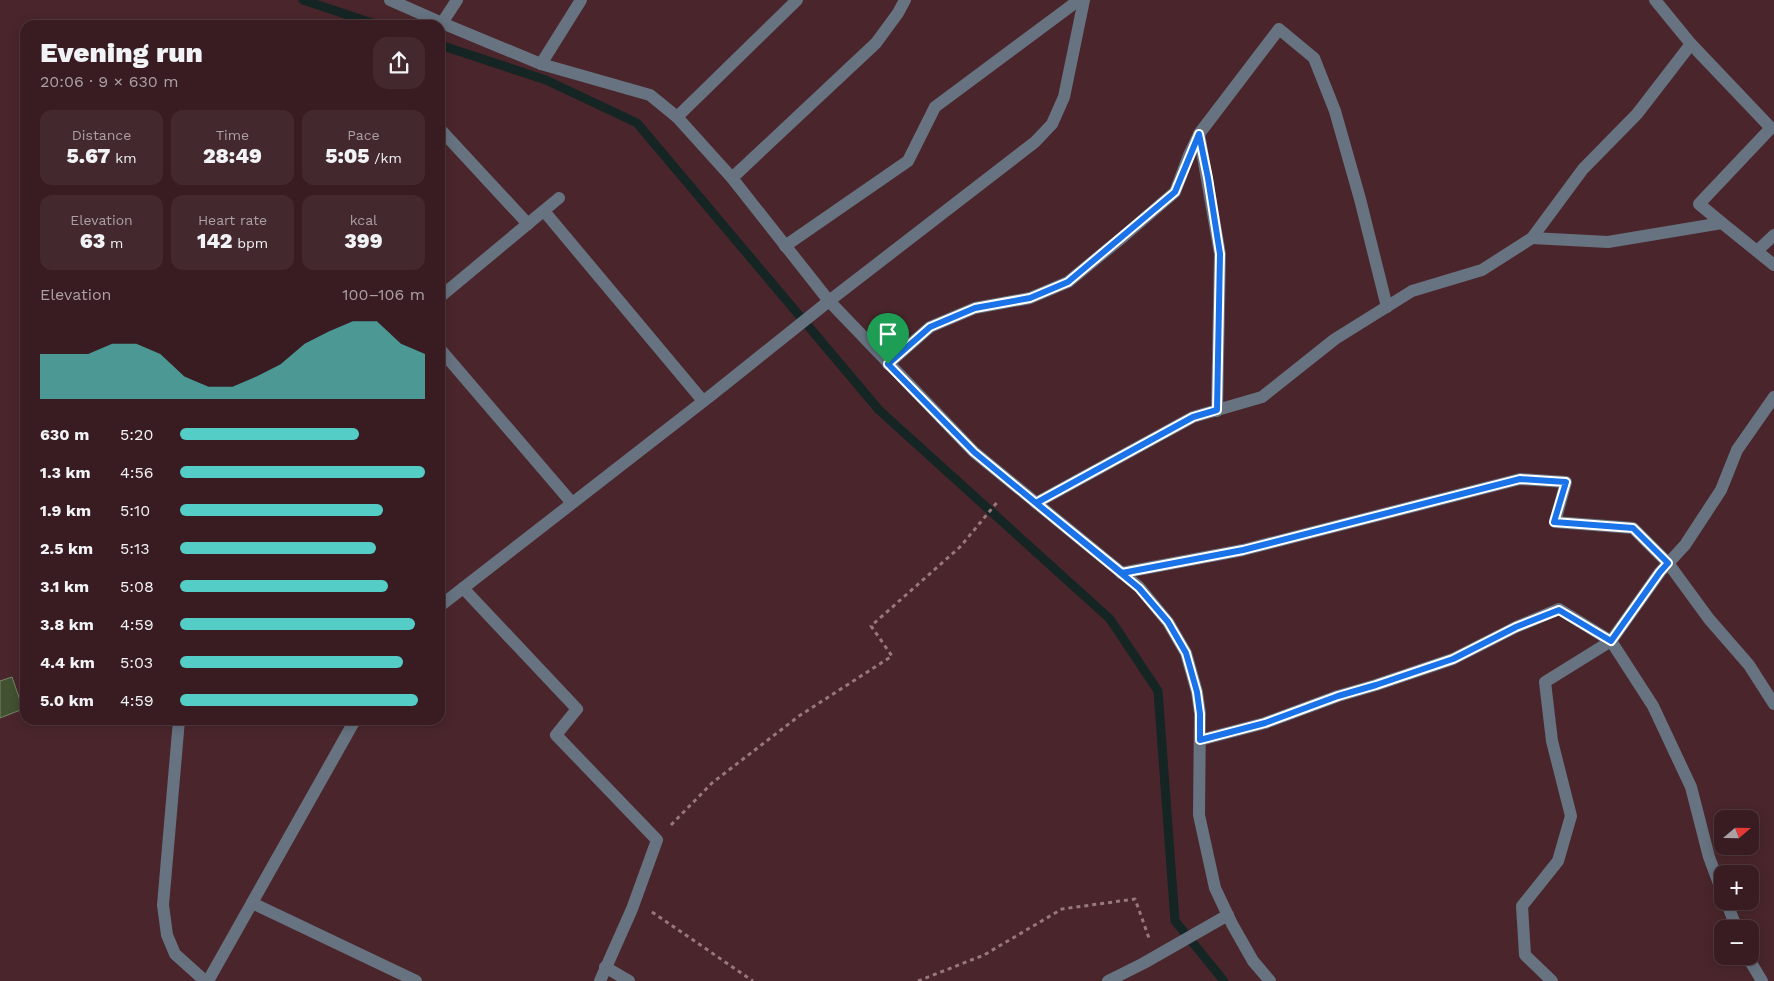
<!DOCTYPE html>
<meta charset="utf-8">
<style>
body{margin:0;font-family:"Work Sans",sans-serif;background:#43292e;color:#f1f3f6;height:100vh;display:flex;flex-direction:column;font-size:19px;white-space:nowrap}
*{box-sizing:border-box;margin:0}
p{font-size:16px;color:#aba1a5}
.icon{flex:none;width:28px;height:28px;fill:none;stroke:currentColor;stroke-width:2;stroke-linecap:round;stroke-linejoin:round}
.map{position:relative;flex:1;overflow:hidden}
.sheet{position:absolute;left:20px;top:20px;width:425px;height:705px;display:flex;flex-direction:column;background:#381c21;border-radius:15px;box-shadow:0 2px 12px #0003,0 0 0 1px #523a3f}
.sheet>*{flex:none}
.needle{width:32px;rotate:70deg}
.fabs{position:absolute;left:1714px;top:810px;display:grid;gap:10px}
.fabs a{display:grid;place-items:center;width:45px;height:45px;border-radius:10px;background:#381c21;box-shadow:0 2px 12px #0003,0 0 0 1px #523a3f;font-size:25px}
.pin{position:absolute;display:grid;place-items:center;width:42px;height:42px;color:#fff;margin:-51px -21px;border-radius:50% 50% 50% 0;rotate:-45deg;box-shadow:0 0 5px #0007}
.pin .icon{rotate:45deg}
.round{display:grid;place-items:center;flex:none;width:52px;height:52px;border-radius:15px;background:#43292e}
.overview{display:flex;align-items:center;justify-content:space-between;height:85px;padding:0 20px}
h1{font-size:28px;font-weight:800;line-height:38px}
.metrics{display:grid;grid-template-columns:repeat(3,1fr);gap:8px;height:85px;padding:5px 20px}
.metrics div{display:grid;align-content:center;border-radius:12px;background:#43292e;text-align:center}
.metrics b{font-size:21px;font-weight:800}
.metrics small{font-size:14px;font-weight:400}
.metrics p{font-size:14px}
.chart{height:140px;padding:10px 20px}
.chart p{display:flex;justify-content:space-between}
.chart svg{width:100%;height:90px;margin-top:5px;fill:#54cdc7;opacity:.7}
ul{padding:0 20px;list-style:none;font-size:16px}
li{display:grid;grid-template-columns:80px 60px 1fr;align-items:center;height:38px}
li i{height:12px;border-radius:6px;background:#54cdc7}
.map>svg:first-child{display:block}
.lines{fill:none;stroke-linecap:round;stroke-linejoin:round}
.stream{stroke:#142524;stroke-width:9}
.building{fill:#415131;stroke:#758865}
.path{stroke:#97787c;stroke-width:3;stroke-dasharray:4 4;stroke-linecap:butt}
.minor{stroke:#677380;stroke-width:12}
.route-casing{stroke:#fff;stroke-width:10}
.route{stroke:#1a73e8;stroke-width:6}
</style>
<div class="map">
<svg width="1774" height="981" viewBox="0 0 1774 981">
<rect width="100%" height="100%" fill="#4a262c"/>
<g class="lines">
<!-- stream -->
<g class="stream">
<polyline points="303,0 378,25"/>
<polyline points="440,45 546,80 637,123 879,410 1110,619 1158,691 1175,921 1224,981"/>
</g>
</g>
<!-- building -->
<polygon class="building" points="12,677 23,709 0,718 0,681"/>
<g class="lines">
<!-- path -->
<g class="path">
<polyline points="671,825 712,783 799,716 892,656 871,626 960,547 999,500"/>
<polyline points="652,912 753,981"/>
<polyline points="918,981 984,955 1062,909 1135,899 1149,938"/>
</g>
<!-- minor -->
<g class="minor">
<polyline points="390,0 442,23 541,64 650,95 677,117 732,178 829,301 974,452 1139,587 1168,622 1186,653 1197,692 1200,713 1199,815 1215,888 1232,924 1253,961 1270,981"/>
<polyline points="1655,0 1691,44 1771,128 1699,204 1722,223"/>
<polyline points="442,23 457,0"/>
<polyline points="541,64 581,0"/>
<polyline points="677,117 797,0"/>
<polyline points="440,129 528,224"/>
<polyline points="1199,134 1220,254 1217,411"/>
<polyline points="732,178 876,43 898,13 905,0"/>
<polyline points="544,211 703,401"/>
<polyline points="1532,238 1608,242 1722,223 1774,265"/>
<polyline points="785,246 908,161 935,107 1079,0"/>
<polyline points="1757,251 1774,235"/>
<polyline points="440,297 559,198"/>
<polyline points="440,349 572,503"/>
<polyline points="888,364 930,327 975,308 1030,298 1068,282 1124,236 1175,192 1189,155 1199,134 1279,29 1314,58 1335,111 1360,199 1387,307"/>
<polyline points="1036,503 1193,417 1262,397 1335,339 1412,291 1482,270 1532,238 1583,169 1637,114 1691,44"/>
<polyline points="1121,573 1243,550 1520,479 1566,482 1555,522 1633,528 1668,563 1709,619 1749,665 1774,704"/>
<polyline points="463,588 577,709 556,735 657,840 632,909 600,981"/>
<polyline points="440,606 714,393 829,301 1035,142 1052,124 1064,97 1084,0"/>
<polyline points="179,720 163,905 167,935 175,954 205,981"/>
<polyline points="1200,740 1265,723 1338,696 1376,685 1453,659 1516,627 1559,609 1611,641 1545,682 1552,741 1571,816 1558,861 1522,906 1525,955 1552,981"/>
<polyline points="1722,892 1709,857 1691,787 1653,706 1611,641 1660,572 1685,545 1721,490 1737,450 1774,397"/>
<polyline points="1726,901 1737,929"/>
<polyline points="252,903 416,981"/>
<polyline points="1747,956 1762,981"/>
<polyline points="605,967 629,981"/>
<polyline points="208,981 355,720"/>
<polyline points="1108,981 1144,963 1228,915"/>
</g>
</g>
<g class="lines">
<!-- route casing -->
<g class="route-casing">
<polyline id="route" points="888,364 974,452 1139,588 1168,622 1186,653 1197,692 1200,714 1200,740 1265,723 1338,696 1376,685 1453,659 1516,627 1559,610 1611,641 1660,572 1668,563 1633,528 1554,522 1566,482 1520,479 1243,550 1122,573 1036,503 1193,417 1217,410 1220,254 1208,178 1199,134 1175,192 1068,282 1030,298 975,308 930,327 888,364"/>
</g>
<!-- route -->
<use href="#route" class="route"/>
</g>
</svg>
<div class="fabs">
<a><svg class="needle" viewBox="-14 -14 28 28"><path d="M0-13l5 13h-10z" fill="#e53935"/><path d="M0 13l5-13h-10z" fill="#aba1a5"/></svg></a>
<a>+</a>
<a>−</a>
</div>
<div class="pin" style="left:888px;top:364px;background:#1e9e55"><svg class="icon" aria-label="arrive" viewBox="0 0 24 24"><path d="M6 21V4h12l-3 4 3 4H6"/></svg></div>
<section class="sheet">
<div class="overview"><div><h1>Evening run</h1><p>20:06 · 9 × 630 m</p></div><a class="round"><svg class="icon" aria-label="share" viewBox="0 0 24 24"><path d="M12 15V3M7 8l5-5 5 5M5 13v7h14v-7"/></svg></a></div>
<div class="metrics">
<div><p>Distance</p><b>5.67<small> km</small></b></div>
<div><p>Time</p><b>28:49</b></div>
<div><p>Pace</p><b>5:05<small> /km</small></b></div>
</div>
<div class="metrics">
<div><p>Elevation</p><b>63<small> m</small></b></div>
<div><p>Heart rate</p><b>142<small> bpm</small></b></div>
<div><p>kcal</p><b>399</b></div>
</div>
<div class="chart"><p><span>Elevation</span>100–106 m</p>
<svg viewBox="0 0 160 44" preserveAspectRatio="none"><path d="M0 44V22L10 22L20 22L30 17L40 17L50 22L60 33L70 38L80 38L90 33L100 27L110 17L120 11L130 6L140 6L150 17L160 22V44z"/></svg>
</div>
<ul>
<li><b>630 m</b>5:20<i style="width:73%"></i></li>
<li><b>1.3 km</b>4:56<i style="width:100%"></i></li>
<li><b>1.9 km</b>5:10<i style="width:83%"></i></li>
<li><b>2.5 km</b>5:13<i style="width:80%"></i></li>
<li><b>3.1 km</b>5:08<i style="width:85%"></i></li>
<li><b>3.8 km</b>4:59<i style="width:96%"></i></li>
<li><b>4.4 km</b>5:03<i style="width:91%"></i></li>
<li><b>5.0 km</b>4:59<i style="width:97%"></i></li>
</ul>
</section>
</div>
